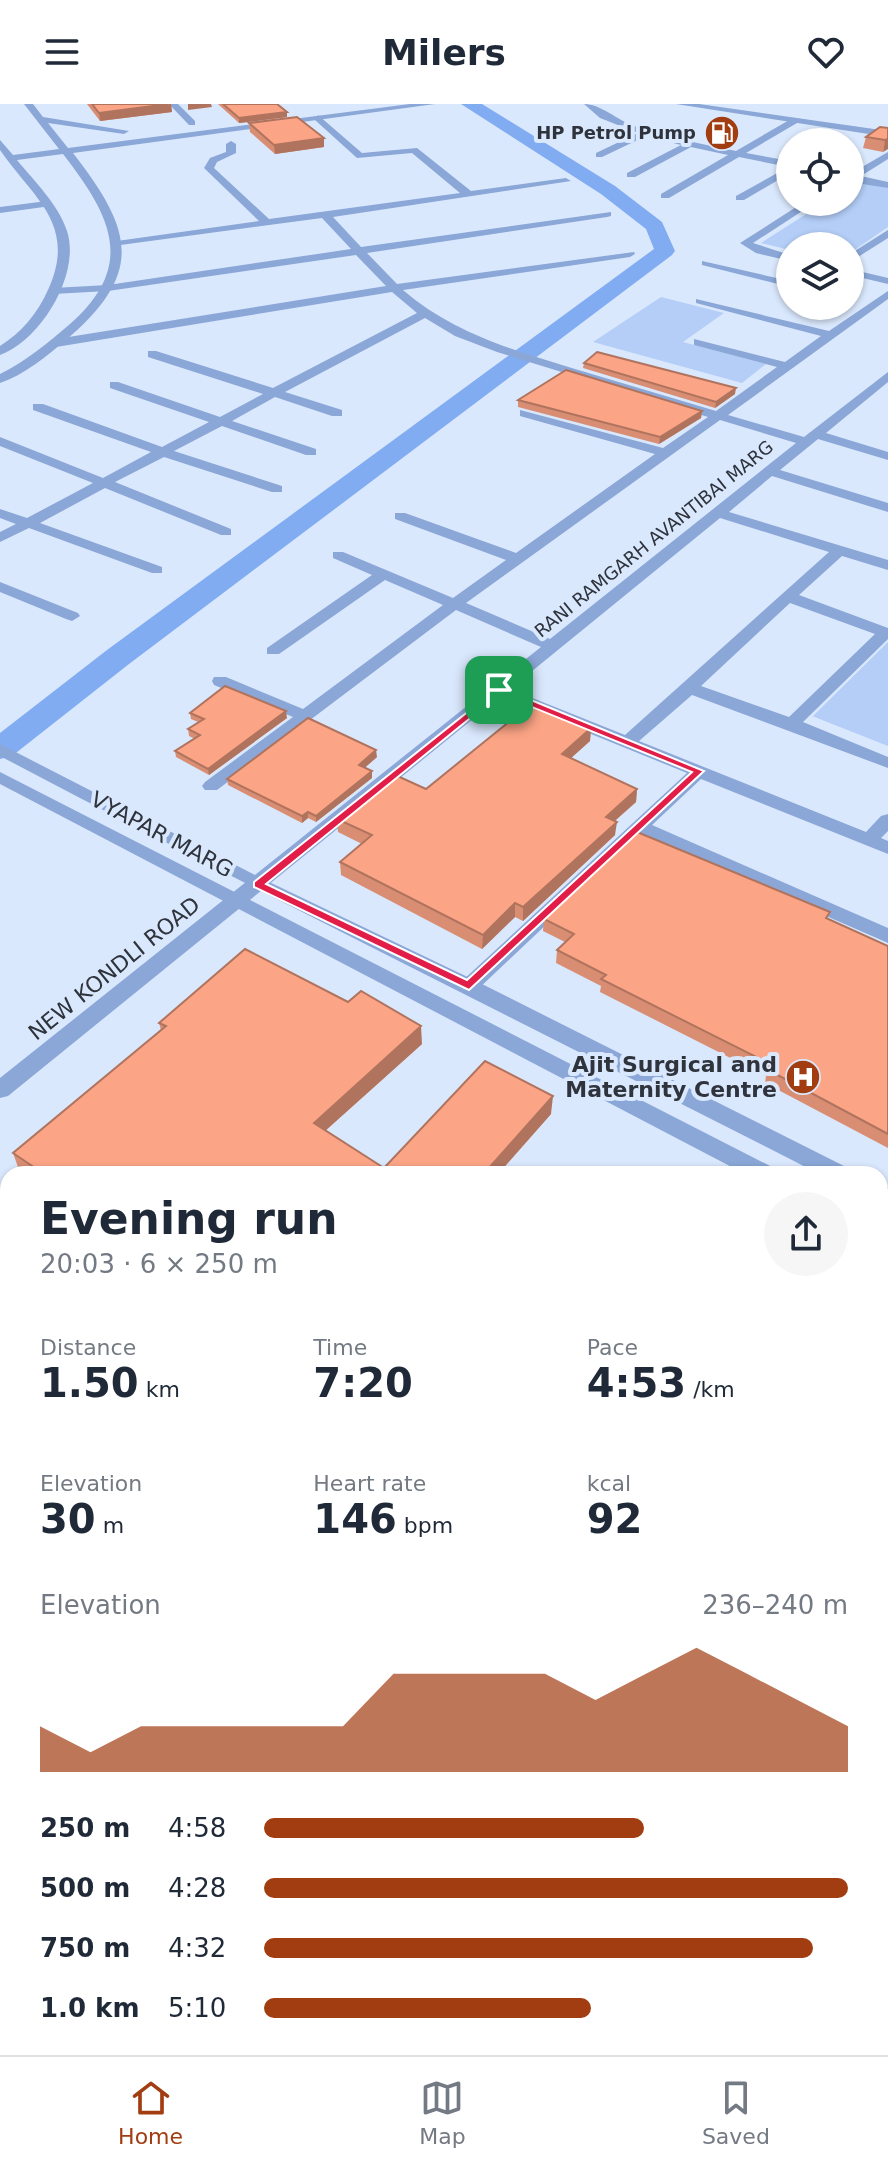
<!DOCTYPE html>
<meta charset="utf-8">
<style>
body{margin:0;font-family:"DejaVu Sans",sans-serif;background:#f6f6f7;color:#1f2937;height:100vh;display:flex;flex-direction:column;font-size:30px;white-space:nowrap}
*{box-sizing:border-box;margin:0}
p{font-size:26px;color:#747a83}
.icon{flex:none;width:44px;height:44px;fill:none;stroke:currentColor;stroke-width:2;stroke-linecap:round;stroke-linejoin:round}
.map{position:relative;flex:1;overflow:hidden}
.sheet{position:absolute;left:0px;top:1062px;width:888px;height:890px;display:flex;flex-direction:column;background:#fff;border-radius:24px 24px 0 0;box-shadow:0 2px 6px #0004}
.sheet>*{flex:none}
.buttons{position:absolute;left:776px;top:24px;display:grid;gap:16px}
.buttons a{display:grid;place-items:center;width:88px;height:88px;border-radius:50%;background:#fff;box-shadow:0 2px 6px #0004;font-size:40px}
.pin{position:absolute;display:grid;place-items:center;width:68px;height:68px;color:#fff;margin:-34px;border-radius:16px;box-shadow:0 4px 12px #0006}
.round{display:grid;place-items:center;flex:none;width:84px;height:84px;border-radius:42px;background:#f6f6f7}
.overview{display:flex;align-items:center;justify-content:space-between;height:136px;padding:0 40px}
h1{font-size:44px;font-weight:700;line-height:60px}
.figures{display:grid;grid-template-columns:repeat(3,1fr);gap:12px;height:136px;padding:8px 40px}
.figures div{display:grid;align-content:center}
.figures b{font-size:40px;font-weight:700}
.figures small{font-size:22px;font-weight:400}
.figures p{font-size:22px}
.chart{height:224px;padding:16px 40px}
.chart p{display:flex;justify-content:space-between}
.chart svg{width:100%;height:144px;margin-top:8px;fill:#a23d11;opacity:.7}
ul{padding:0 40px;list-style:none;font-size:26px}
li{display:grid;grid-template-columns:128px 96px 1fr;align-items:center;height:60px}
li i{height:20px;border-radius:10px;background:#a23d11}
header{display:flex;justify-content:space-between;align-items:center;height:104px;padding:0 40px;background:#fff;font-size:36px;font-weight:700}
.tab-bar{display:flex;justify-content:space-around;align-items:center;height:112px;border-top:2px solid #e0e1e3;background:#fff;font-size:22px;color:#747a83}
.tab-bar a{display:grid;justify-items:center;gap:4px}
.tab-bar .on{color:#a23d11}
.map>svg:first-child{display:block}
.green{fill:#b4cef7}
.lines{fill:none;stroke-linecap:round;stroke-linejoin:round}
.canal{fill:#81acf2;fill-rule:evenodd}
.minor{fill:#8aa7d7;fill-rule:evenodd}
.tertiary{fill:#8aa7d7;fill-rule:evenodd}
.wall{fill:#d98e73}
.shaded-wall{fill:#b0745e}
.building{fill:#fca586;stroke:#b0745e;stroke-width:2}
.route{fill:#e11d48;stroke:#fff;stroke-width:2;fill-rule:evenodd}
.labels{text-anchor:middle;stroke-width:8;stroke-linejoin:round;paint-order:stroke}
.far-poi-label{font-size:18px;font-weight:bold;fill:#2e333c;stroke:#dae8fd;text-anchor:end}
.far-street-label{font-size:18px;fill:#2e333c;stroke:#dae8fd}
.street-label{font-size:22px;fill:#2e333c;stroke:#dae8fd}
.poi-label{font-size:22px;font-weight:bold;fill:#2e333c;stroke:#dae8fd;text-anchor:end}
</style>
<header><svg class="icon" aria-label="menu" viewBox="0 0 24 24"><path d="M4 6h16M4 12h16M4 18h16"/></svg>Milers<svg class="icon" aria-label="heart" viewBox="0 0 24 24"><path d="M12 20l-8-8c-3-5 5-10 8-4 3-6 11-1 8 4z"/></svg></header>
<div class="map">
<svg width="888" height="1951" viewBox="0 0 888 1951">
<rect width="100%" height="100%" fill="#dae8fd"/>
<!-- green -->
<g class="green">
<polygon points="857,77 888,84 888,123 850,149 850,142 790,142 790,146 761,139 825,98 850,98 850,82"/>
<polygon points="661,193 724,209 683,238 766,260 742,279 593,238"/>
<polygon points="888,538 888,642 812,612 813,612"/>
<polygon points="0,1482 8,1489 8,1819 0,1811"/>
</g>
<g class="lines">
<!-- canal -->
<polygon class="canal" points="461,0 482,0 615,82 662,118 675,147 672,151 129,560 12,652 0,655 0,629 107,546 654,145 646,125 601,90"/>
<!-- minor -->
<g class="minor">
<polygon points="169,0 178,0 195,17 195,21 189,21"/>
<path d="M 584,0 C 601,0 617,16 634,22 C 668,33 701,40 736,47 L 791,15 L 797,15 L 797,19 L 746,49 L 790,57 L 790,69 L 744,96 L 736,96 L 736,92 L 788,63 L 739,53 L 669,94 L 661,94 L 661,90 L 728,51 L 691,43 L 635,73 L 627,73 L 627,69 L 681,41 L 646,32 L 602,53 L 596,53 L 596,49 L 638,29 L 600,14 Z"/>
<path d="M 318,11 L 362,49 L 417,44 L 471,87 L 566,74 L 571,77 L 333,113 L 361,143 L 611,108 L 611,112 L 607,113 L 367,149 L 397,180 L 634,148 L 635,150 L 630,153 L 403,186 C 453,229 513,246 575,265 C 622,279 669,293 716,307 L 777,263 L 694,241 L 694,235 L 785,258 L 821,232 L 696,199 L 696,195 L 829,227 L 888,187 L 888,195 L 728,311 L 804,333 L 888,268 L 888,278 L 826,329 L 888,348 L 888,356 L 818,335 L 780,366 L 888,399 L 888,408 L 772,372 L 729,408 L 888,456 L 888,466 L 842,452 L 799,491 L 888,524 L 888,535 L 803,618 L 888,653 L 888,664 L 692,591 L 639,637 L 866,728 L 881,712 L 888,710 L 888,727 L 881,734 L 888,737 L 888,750 L 701,675 L 652,721 L 888,824 L 888,839 L 641,731 L 476,887 L 462,887 L 459,882 L 462,877 L 687,669 L 500,593 L 8,992 L 0,994 L 0,974 L 541,543 L 456,506 L 217,686 L 205,686 L 202,682 L 205,678 L 293,613 L 214,581 L 212,577 L 214,573 L 226,573 L 303,605 L 443,501 L 385,476 L 279,550 L 267,550 L 267,544 L 372,471 L 333,454 L 333,448 L 343,448 L 453,494 L 506,456 L 395,415 L 395,409 L 405,409 L 516,449 L 655,350 L 520,312 L 520,306 L 663,344 L 708,313 L 497,248 L 455,232 L 425,214 L 285,288 L 342,306 L 342,312 L 332,312 L 275,293 L 232,317 L 316,345 L 316,351 L 306,351 L 222,322 L 174,347 L 282,382 L 282,388 L 272,388 L 164,353 L 115,378 L 231,425 L 231,431 L 221,431 L 105,384 L 40,419 L 162,463 L 162,469 L 152,469 L 29,424 L 0,438 L 0,428 L 16,420 L 0,414 L 0,405 L 27,414 L 93,379 L 0,342 L 0,333 L 103,374 L 151,348 L 33,306 L 33,300 L 43,300 L 162,343 L 209,318 L 110,284 L 110,278 L 118,278 L 220,313 L 263,290 L 148,253 L 148,247 L 156,247 L 273,284 L 417,209 L 392,188 L 56,243 L 50,239 L 56,235 L 386,182 L 356,151 L 108,187 L 53,190 L 47,187 L 53,184 L 108,181 L 351,145 L 322,114 L 113,142 L 113,138 L 117,137 L 259,117 L 204,64 L 210,54 L 226,48 L 226,40 L 231,37 L 236,40 L 236,49 L 217,58 L 214,64 L 269,115 L 460,89 L 412,49 L 357,54 L 315,16 ZM 720,316 L 796,339 L 550,535 L 466,499 ZM 720,414 L 829,448 L 625,631 L 510,585 ZM 790,499 L 875,530 L 789,613 L 701,582 Z"/>
<polygon points="888,48 888,55 861,72 888,78 888,84 850,78 850,70"/>
<polygon points="47,97 51,98 51,102 0,109 0,103"/>
<polygon points="804,98 816,98 753,139 790,151 790,157 756,149 740,139"/>
<polygon points="888,126 888,134 850,158 850,150"/>
<polygon points="702,157 790,177 790,183 702,161"/>
<polygon points="850,165 888,174 888,180 850,171"/>
<polygon points="0,478 78,509 80,512 72,517 66,515 0,488"/>
<polygon points="0,1093 8,1095 8,1117 0,1114"/>
<polygon points="8,1293 8,1321 0,1324 0,1296"/>
<polygon points="0,1452 8,1455 8,1488 0,1485"/>
<polygon points="880,1684 888,1687 888,1721 880,1718"/>
<polygon points="0,1862 8,1863 8,1897 0,1896"/>
<polygon points="544,1944 601,1944 604,1951 541,1951"/>
</g>
<!-- tertiary -->
<g class="tertiary">
<path d="M 24,0 L 33,0 L 43,13 L 129,27 L 124,30 L 48,19 L 68,44 L 410,0 L 435,0 L 73,49 C 132,125 146,168 66,236 C 47,252 24,271 0,279 L 0,270 C 26,257 48,239 70,220 C 137,161 111,112 63,50 L 17,56 C 35,78 58,100 67,127 C 81,170 41,236 0,251 L 0,242 C 22,228 37,210 48,186 C 78,120 33,94 0,46 L 0,36 L 13,51 L 59,45 Z"/>
<polygon points="676,0 699,0 888,27 888,33"/>
<path d="M 0,640 L 265,776 L 476,877 L 848,1064 L 852,1070 L 819,1070 C 546,930 271,795 0,652 Z"/>
<polygon points="0,668 774,1064 778,1070 745,1070 0,680"/>
<polygon points="880,1081 888,1083 888,1103 880,1101"/>
<polygon points="880,1119 888,1122 888,1143 880,1140"/>
</g>
</g>
<!-- wall -->
<g class="wall">
<polygon points="87,0 171,0 172,8 100,17"/>
<polygon points="218,0 277,0 287,13 239,19"/>
<polygon points="249,19 324,34 324,43 275,50 250,28"/>
<polygon points="888,24 883,48 863,44 866,33"/>
<polygon points="584,259 735,290 715,304 583,264"/>
<polygon points="518,296 702,307 701,314 659,340 518,303"/>
<polygon points="190,609 287,614 209,671 176,653 175,647 195,635 189,632 188,625 198,618 191,615"/>
<polygon points="591,624 590,637 571,654 637,685 636,698 615,717 615,731 523,817 515,813 482,845 341,771 340,758 362,740 338,728 337,715 426,685"/>
<polygon points="377,653 364,664 372,674 316,718 308,714 302,719 228,681 227,675"/>
<polygon points="544,815 828,815 888,842 888,1044 765,979 766,972 600,888 601,882 556,859 557,846 565,838 543,827"/>
<polygon points="159,919 422,940 326,1026 384,1064 551,1010 498,1070 25,1070 19,1066 13,1049 161,926"/>
<polygon points="0,1134 8,1140 8,1438 0,1432 0,1313 5,1311 6,1291 0,1294"/>
</g>
<!-- shaded-wall -->
<g class="shaded-wall">
<polygon points="171,0 172,8 100,17 99,9"/>
<polygon points="188,0 211,0 212,3 188,6"/>
<polygon points="287,8 287,13 239,19 239,14"/>
<polygon points="324,34 324,43 275,50 274,41"/>
<polygon points="888,35 888,45 883,48 885,36"/>
<polygon points="736,284 735,290 715,304 716,298"/>
<polygon points="702,307 701,314 659,340 660,333"/>
<polygon points="286,607 287,614 209,671 208,665"/>
<polygon points="591,624 590,637 561,663 562,650"/>
<polygon points="376,646 377,653 360,668 359,661"/>
<polygon points="372,667 372,674 316,718 316,712"/>
<polygon points="637,685 636,698 604,726 606,713"/>
<polygon points="308,708 308,714 302,719 302,712"/>
<polygon points="617,718 615,731 523,817 523,803"/>
<polygon points="515,799 515,813 482,845 483,831"/>
<polygon points="421,922 422,940 315,1036 314,1019"/>
<polygon points="553,992 551,1010 498,1070 488,1070 488,1065"/>
<polygon points="2,1278 7,1290 0,1294 0,1279"/>
<polygon points="7,1422 8,1424 8,1438 3,1427"/>
</g>
<!-- building -->
<g class="building">
<polygon points="92,0 168,0 99,9"/>
<polygon points="223,0 277,0 287,8 239,14"/>
<polygon points="297,13 324,34 274,41 249,19"/>
<polygon points="880,23 888,24 888,35 885,36 866,33"/>
<polygon points="597,248 736,284 716,298 584,259"/>
<polygon points="566,266 702,307 660,333 518,296"/>
<polygon points="225,582 286,607 208,665 175,647 200,631 188,625 204,615 190,609"/>
<polygon points="531,600 591,624 562,650 637,685 606,713 617,718 523,803 515,799 483,831 340,758 372,731 337,715 393,670 426,685"/>
<polygon points="308,614 376,646 359,661 372,667 316,712 308,708 302,712 227,675"/>
<polygon points="637,728 830,808 826,814 888,842 888,1030 768,966 772,961 601,875 606,871 557,846 574,830 544,815"/>
<polygon points="245,845 348,898 361,887 421,922 314,1019 384,1064 485,957 553,992 488,1065 497,1070 44,1070 13,1049 166,922 159,919"/>
<polygon points="0,1134 8,1140 8,1423 3,1427 0,1425 0,1313 5,1311 6,1281 2,1278 0,1279"/>
<polygon points="880,1176 888,1180 888,1498 880,1515"/>
<polygon points="880,1743 888,1749 888,1951 635,1951 639,1944 880,1944"/>
<polygon points="123,1944 529,1944 524,1951 118,1951"/>
</g>
<!-- route -->
<path class="route" d="M 499,583 L 704,667 L 469,886 L 254,783 L 254,778 ZM 500,590 L 692,668 L 467,876 L 266,780 Z"/>
<!-- icons -->
<defs>
<g id="fuel-disc" transform="scale(1.8)"><circle r="9.5" fill="#a23d11" stroke="#dae8fd"/><path d="M-5.5-6h7V0h2V4h1.3V-2.5L3-4.5l.8-.8L6-3V5H2.5V1h-1V6h-7ZM-4.2-4.7v3.2H.2V-4.7Z" fill="#fff"/></g>
<g id="hospital-disc" transform="scale(1.8)"><circle r="9.5" fill="#a23d11" stroke="#dae8fd"/><path d="M-5-5h3v3.5h4V-5h3V5h-3V1.5h-4V5h-3Z" fill="#fff"/></g>
</defs>
<g fill-rule="evenodd">
<use href="#fuel-disc" x="722" y="29"/>
<use href="#hospital-disc" x="803" y="973"/>
</g>
<g class="labels">
<!-- far-poi labels -->
<g class="far-poi-label">
<text x="696" y="35">HP Petrol Pump</text>
</g>
<!-- far-street labels -->
<g class="far-street-label">
<text transform="translate(654 435) rotate(-39)" y="6">RANI RAMGARH AVANTIBAI MARG</text>
</g>
<!-- street labels -->
<g class="street-label">
<text transform="translate(162 730) rotate(28)" y="8">VYAPAR MARG</text>
<text transform="translate(114 864) rotate(-39)" y="8">NEW KONDLI ROAD</text>
</g>
<!-- poi labels -->
<g class="poi-label">
<text x="777" y="968">Ajit Surgical and<tspan x="777" dy="25">Maternity Centre</tspan></text>
</g>
</g>
</svg>
<div class="buttons">
<a><svg class="icon" aria-label="locate" viewBox="0 0 24 24"><circle cx="12" cy="12" r="6"/><path d="M12 2v4M12 18v4M2 12h4M18 12h4"/></svg></a>
<a><svg class="icon" aria-label="layers" viewBox="0 0 24 24"><path d="M12 4l9 5-9 5-9-5zM3 14l9 5 9-5"/></svg></a>
</div>
<div class="pin" style="left:499px;top:586px;background:#1e9e55"><svg class="icon" aria-label="arrive" viewBox="0 0 24 24"><path d="M6 21V4h12l-3 4 3 4H6"/></svg></div>
<section class="sheet">
<div class="overview"><div><h1>Evening run</h1><p>20:03 · 6 × 250 m</p></div><a class="round"><svg class="icon" aria-label="share" viewBox="0 0 24 24"><path d="M12 15V3M7 8l5-5 5 5M5 13v7h14v-7"/></svg></a></div>
<div class="figures">
<div><p>Distance</p><b>1.50<small> km</small></b></div>
<div><p>Time</p><b>7:20</b></div>
<div><p>Pace</p><b>4:53<small> /km</small></b></div>
</div>
<div class="figures">
<div><p>Elevation</p><b>30<small> m</small></b></div>
<div><p>Heart rate</p><b>146<small> bpm</small></b></div>
<div><p>kcal</p><b>92</b></div>
</div>
<div class="chart"><p><span>Elevation</span>236–240 m</p>
<svg viewBox="0 0 160 44" preserveAspectRatio="none"><path d="M0 44V30L10 38L20 30L30 30L40 30L50 30L60 30L70 14L80 14L90 14L100 14L110 22L120 14L130 6L140 14L150 22L160 30V44z"/></svg>
</div>
<ul>
<li><b>250 m</b>4:58<i style="width:65%"></i></li>
<li><b>500 m</b>4:28<i style="width:100%"></i></li>
<li><b>750 m</b>4:32<i style="width:94%"></i></li>
<li><b>1.0 km</b>5:10<i style="width:56%"></i></li>
</ul>
</section>
</div>
<nav class="tab-bar">
<a class="on"><svg class="icon" aria-label="home" viewBox="0 0 24 24"><path d="M3 11l9-7 9 7M6 9v11h12V9"/></svg>Home</a>
<a><svg class="icon" aria-label="map" viewBox="0 0 24 24"><path d="M3 6l6-2 6 2 6-2v14l-6 2-6-2-6 2zM9 4v14M15 6v14"/></svg>Map</a>
<a><svg class="icon" aria-label="saved" viewBox="0 0 24 24"><path d="M7 4h10v16l-5-4-5 4z"/></svg>Saved</a>
</nav>
